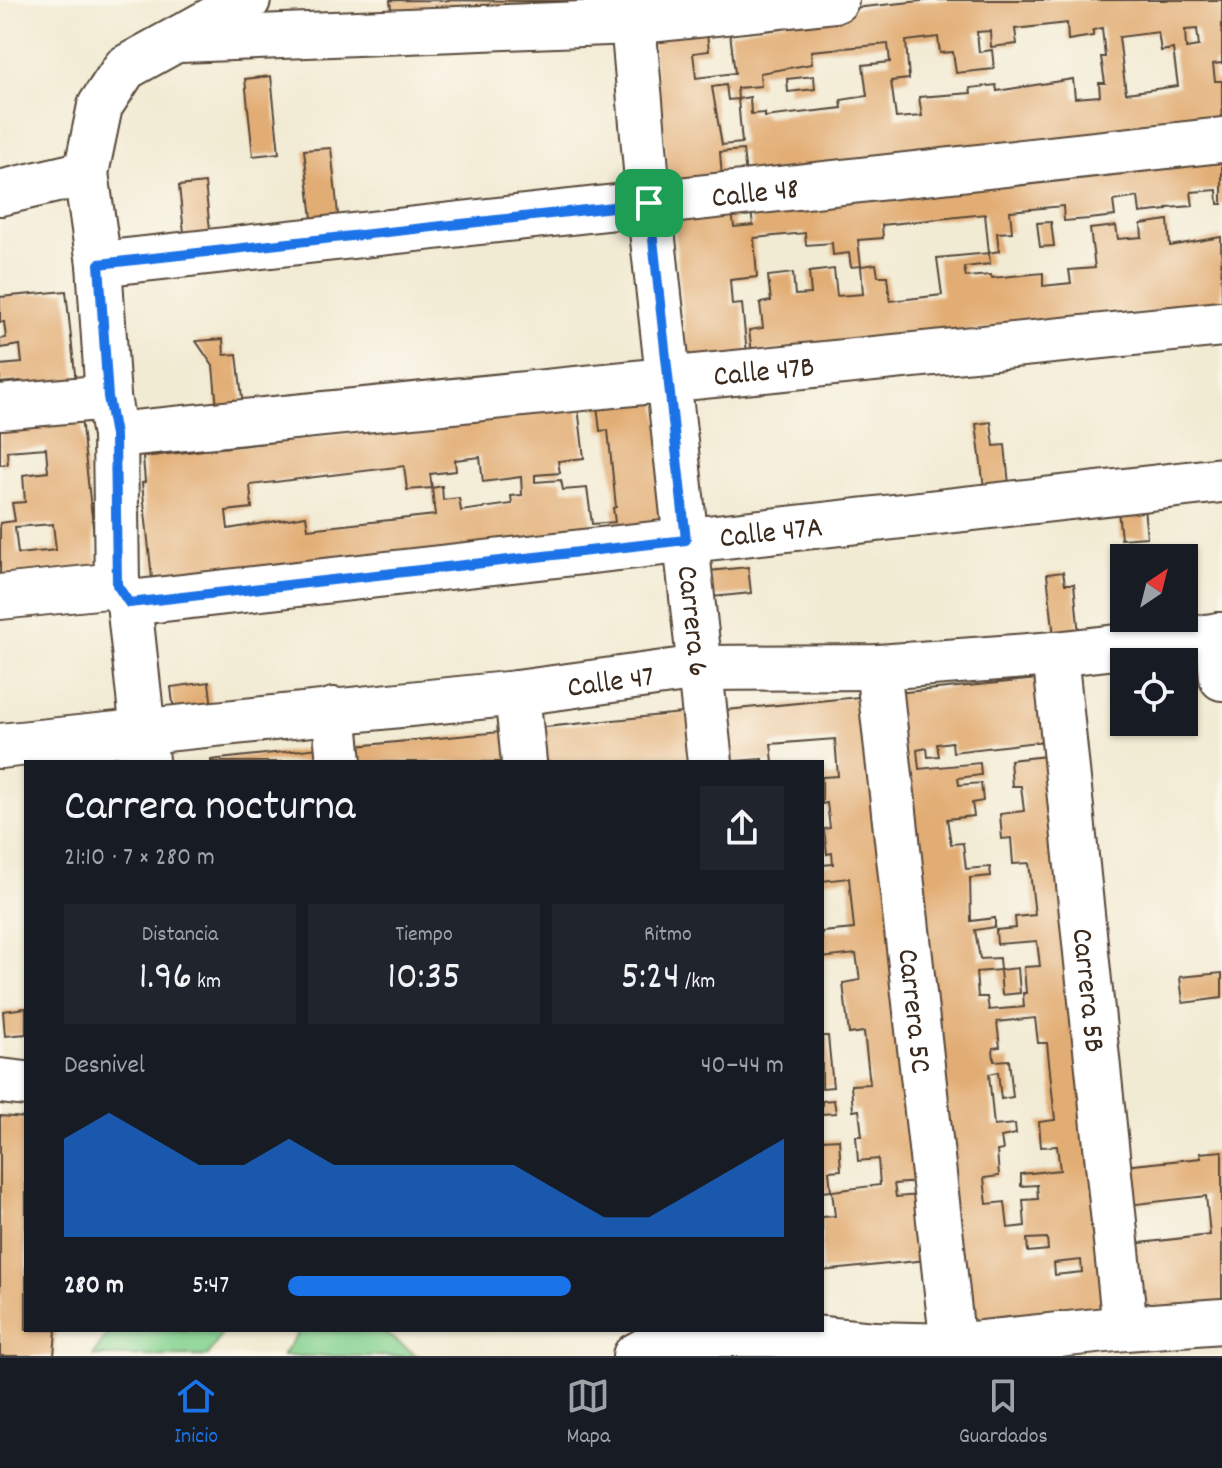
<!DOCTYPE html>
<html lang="es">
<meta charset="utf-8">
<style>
body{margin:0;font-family:Dekko,sans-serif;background:#20242c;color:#f1f3f6;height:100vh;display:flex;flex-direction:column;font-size:30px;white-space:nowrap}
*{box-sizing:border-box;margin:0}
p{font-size:26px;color:#9ea1a6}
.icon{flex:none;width:44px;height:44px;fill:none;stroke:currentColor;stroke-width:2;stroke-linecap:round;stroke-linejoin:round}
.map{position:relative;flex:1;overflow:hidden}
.sheet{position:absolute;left:24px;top:760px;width:800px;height:572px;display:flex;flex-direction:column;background:#171b24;border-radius:0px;box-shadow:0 2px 6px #0004}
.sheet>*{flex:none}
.needle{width:52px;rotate:35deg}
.tools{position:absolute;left:1110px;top:544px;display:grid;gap:16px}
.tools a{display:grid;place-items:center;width:88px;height:88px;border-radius:0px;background:#171b24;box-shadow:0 2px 6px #0004;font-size:40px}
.pin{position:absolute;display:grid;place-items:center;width:68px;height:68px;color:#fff;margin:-34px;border-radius:16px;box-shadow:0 4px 12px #0006}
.round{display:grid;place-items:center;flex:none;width:84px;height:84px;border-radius:0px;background:#20242c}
.summary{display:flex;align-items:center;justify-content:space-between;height:136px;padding:0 40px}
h1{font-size:44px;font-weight:600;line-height:60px}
.metrics{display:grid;grid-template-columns:repeat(3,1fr);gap:12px;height:136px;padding:8px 40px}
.metrics div{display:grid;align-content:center;border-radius:0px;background:#20242c;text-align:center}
.metrics b{font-size:40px;font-weight:600}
.metrics small{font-size:22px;font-weight:400}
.metrics p{font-size:22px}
.chart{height:224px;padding:16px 40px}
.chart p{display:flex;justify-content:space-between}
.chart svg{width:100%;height:144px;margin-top:8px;fill:#1a73e8;opacity:.7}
ul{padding:0 40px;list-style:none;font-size:26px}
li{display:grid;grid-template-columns:128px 96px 1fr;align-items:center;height:60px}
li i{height:20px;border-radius:10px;background:#1a73e8}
.tabs{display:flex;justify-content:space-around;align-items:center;height:112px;border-top:2px solid #363941;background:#171b24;font-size:22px;color:#9ea1a6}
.tabs a{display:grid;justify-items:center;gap:4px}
.tabs .selected{color:#1a73e8}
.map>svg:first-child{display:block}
.green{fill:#86d391;stroke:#607e58;stroke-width:2}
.building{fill:#e2ad74;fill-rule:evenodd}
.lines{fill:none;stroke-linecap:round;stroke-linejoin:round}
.minor-casing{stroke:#564739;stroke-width:48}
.minor{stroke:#fff;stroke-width:44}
.route-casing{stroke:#fff;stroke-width:16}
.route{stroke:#1a73e8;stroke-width:10}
.labels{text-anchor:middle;stroke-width:8;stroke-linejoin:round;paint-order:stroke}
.street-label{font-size:30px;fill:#3b2a1e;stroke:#fbf7ec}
</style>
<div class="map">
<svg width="1222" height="1356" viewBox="0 0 1222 1356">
<rect width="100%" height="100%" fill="#fbf7ec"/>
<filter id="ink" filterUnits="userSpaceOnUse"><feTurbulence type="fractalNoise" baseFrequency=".0125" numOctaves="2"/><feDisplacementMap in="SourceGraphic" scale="16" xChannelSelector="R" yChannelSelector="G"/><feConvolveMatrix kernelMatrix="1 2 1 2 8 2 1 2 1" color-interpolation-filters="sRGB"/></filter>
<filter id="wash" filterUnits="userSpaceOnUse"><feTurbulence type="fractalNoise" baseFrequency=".006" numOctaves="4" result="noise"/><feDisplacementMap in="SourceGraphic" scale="32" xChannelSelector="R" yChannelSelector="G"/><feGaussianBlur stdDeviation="1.8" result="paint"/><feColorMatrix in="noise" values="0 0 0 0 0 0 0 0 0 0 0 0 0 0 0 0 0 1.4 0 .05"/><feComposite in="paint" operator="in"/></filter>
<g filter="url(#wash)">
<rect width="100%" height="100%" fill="#f2ebd4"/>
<!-- green -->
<g class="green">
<polygon points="110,1330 224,1330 208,1356 93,1356"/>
<polygon points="300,1330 380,1330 418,1356 282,1356"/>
</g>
<g id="blocks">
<!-- building -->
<g class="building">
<polygon points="390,0 548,1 624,0 393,26"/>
<path d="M 931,0 L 1222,0 L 1222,63 L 1213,64 L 1215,81 L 1222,81 L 1222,121 L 746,175 L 743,150 L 720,152 L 722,178 L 669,183 L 651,32 L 706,25 L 709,51 L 693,53 L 696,78 L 735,73 L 730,33 L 844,9 ZM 1067,23 L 1068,40 L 1093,36 L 1093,30 L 1102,28 L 1105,57 L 1101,57 L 1105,83 L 1099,83 L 1100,96 L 1075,98 L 1073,79 L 997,91 L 996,85 L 970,88 L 971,93 L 919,97 L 922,116 L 896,118 L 891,81 L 909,79 L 906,41 L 938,37 L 940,53 L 953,52 L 956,73 L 994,69 L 992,50 L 979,52 L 977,32 L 990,31 L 991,47 L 1017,44 L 1015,29 ZM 1197,29 L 1199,46 L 1186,48 L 1185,30 ZM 1158,32 L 1161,51 L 1173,49 L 1178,86 L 1126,93 L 1119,37 ZM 888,44 L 890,62 L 863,65 L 867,96 L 841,100 L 842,108 L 765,117 L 765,113 L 751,114 L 750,97 L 738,99 L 742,143 L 722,145 L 712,87 L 726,85 L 728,100 L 738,99 L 737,88 L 761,86 L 760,73 L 812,64 L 811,51 Z"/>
<polygon points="271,76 279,153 253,156 245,79"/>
<polygon points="814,76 815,89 788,92 787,79"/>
<polygon points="331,148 339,224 313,227 304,150"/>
<path d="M 1222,150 L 1222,204 L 1218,204 L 1217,190 L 1191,192 L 1193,206 L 1167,208 L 1167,210 L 1140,213 L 1138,197 L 1113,201 L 1115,216 L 1089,219 L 1064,221 L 1063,206 L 1010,211 L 1012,232 L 997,233 L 999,251 L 989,253 L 985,214 L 882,225 L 883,238 L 858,240 L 861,266 L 851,267 L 849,253 L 833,255 L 832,243 L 806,245 L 805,233 L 754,238 L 757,277 L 730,280 L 732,305 L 742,304 L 747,354 L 688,360 L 672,207 ZM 751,210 L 753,225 L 734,227 L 732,211 Z"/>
<polygon points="205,183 211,239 185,242 179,186"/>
<polygon points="1168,220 1170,246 1221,237 1222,305 752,353 749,330 763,328 760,303 771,301 768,276 793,273 795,295 811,294 809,272 834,269 837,296 863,294 861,266 876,264 878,276 887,276 890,301 942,295 937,258 989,253 990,264 964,267 966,277 991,275 992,278 1043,273 1043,286 1071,283 1069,270 1095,268 1090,229 1116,226 1118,239 1142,237 1141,224"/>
<polygon points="1051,222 1054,246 1040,247 1037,223"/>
<polygon points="66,291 77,392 22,397 20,381 0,383 0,365 22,363 20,345 0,348 0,339 6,338 4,322 0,322 0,297"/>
<polygon points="223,339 224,355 237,354 244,415 218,418 213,366 196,341"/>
<path d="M 656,398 L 670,525 L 153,588 L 142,483 L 145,482 L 143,457 L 578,407 L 584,458 L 558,461 L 560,473 L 535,475 L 535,482 L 561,480 L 563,490 L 587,488 L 592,524 L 615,522 L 613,508 L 616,507 L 608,430 L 600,431 L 597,405 ZM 480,457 L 483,482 L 521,477 L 522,495 L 511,496 L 512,504 L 461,511 L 459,498 L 443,500 L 442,486 L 432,488 L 435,515 L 308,529 L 306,516 L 228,529 L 226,511 L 252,508 L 250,485 L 404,466 L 407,490 L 432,488 L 430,474 L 456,471 L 455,460 Z"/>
<path d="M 81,418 L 98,572 L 0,583 L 0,523 L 15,521 L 12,503 L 25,502 L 23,475 L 48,472 L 46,448 L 7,451 L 8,464 L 0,465 L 0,426 ZM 53,524 L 56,550 L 18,554 L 15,527 Z"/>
<polygon points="991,422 994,446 1005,445 1009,485 984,488 976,424"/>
<polygon points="1143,498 1147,537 1121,539 1117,501"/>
<polygon points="748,567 751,593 712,597 709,571"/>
<polygon points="1063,572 1065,584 1074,584 1079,635 1054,637 1047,574"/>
<path d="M 1049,678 L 1114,1321 L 962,1337 L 896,693 ZM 1045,741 L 1046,756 L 1010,760 L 1012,786 L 1021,786 L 1024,811 L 1000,814 L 1002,839 L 1011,838 L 1013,864 L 1029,863 L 1035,915 L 1015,917 L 1016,928 L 996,930 L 997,944 L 1037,941 L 1040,966 L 1024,967 L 1026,993 L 1023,993 L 1024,1007 L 989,1010 L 987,997 L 978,997 L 976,972 L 1000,970 L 1002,995 L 1020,993 L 1018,968 L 1000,970 L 999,958 L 980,959 L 975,930 L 995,927 L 995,918 L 971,921 L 970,878 L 991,876 L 990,867 L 966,869 L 963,843 L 951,844 L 947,819 L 974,816 L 972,803 L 983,801 L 981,783 L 959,785 L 958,778 L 981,775 L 980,763 L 919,769 L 917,750 L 927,748 L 928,757 L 939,756 L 937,744 L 952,742 L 953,752 ZM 1035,1018 L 1038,1043 L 1047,1043 L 1055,1120 L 1039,1122 L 1041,1147 L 1057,1146 L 1060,1170 L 1021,1174 L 1021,1186 L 1037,1185 L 1038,1199 L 1023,1200 L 1025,1226 L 1008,1228 L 1005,1202 L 987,1204 L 984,1178 L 999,1176 L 997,1151 L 1003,1150 L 1001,1137 L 1016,1134 L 1015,1124 L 994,1126 L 989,1074 L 998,1072 L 1001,1099 L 1013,1097 L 1009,1060 L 994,1061 L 993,1048 L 1000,1047 L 997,1022 ZM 1047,1238 L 1048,1250 L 1028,1252 L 1027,1239 ZM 1081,1260 L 1082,1272 L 1055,1275 L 1054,1263 Z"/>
<polygon points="209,682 212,708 174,712 171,687"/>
<polygon points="869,696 918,1182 894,1184 896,1197 920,1195 926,1260 822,1271 822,1217 835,1216 832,1191 880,1185 878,1159 858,1161 856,1136 862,1136 859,1110 853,1111 851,1085 870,1084 864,1032 849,1034 843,983 860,980 856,954 822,958 822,932 854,929 849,878 822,881 822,865 833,864 832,853 827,854 824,829 830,828 827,803 822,804 822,777 838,776 835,739 771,744 773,762 762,762 762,759 722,762 716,711"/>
<polygon points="691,712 695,762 540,762 536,728"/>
<polygon points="510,731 513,762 358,762 356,746"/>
<polygon points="328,747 330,762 211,762 211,760"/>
<polygon points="1222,973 1222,998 1183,1003 1180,977"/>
<polygon points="26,1008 26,1034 5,1036 3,1011"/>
<polygon points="822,1036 828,1036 833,1087 822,1088"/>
<polygon points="834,1100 836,1113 822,1114 822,1101"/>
<polygon points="0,1116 26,1118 26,1330 56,1330 54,1356 0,1356"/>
<polygon points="839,1139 841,1170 829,1171 831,1191 822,1192 822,1140"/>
<polygon points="1222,1151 1222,1316 1141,1323 1132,1244 1210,1235 1208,1215 1206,1196 1128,1205 1124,1166 1201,1158 1200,1153"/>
</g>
</g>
</g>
<g filter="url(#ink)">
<use href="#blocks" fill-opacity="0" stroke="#564739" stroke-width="2"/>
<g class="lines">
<!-- minor casing -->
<g class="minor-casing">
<g id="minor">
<path id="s1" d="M 631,0 L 649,203 L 710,762"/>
<polyline points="180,40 633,22 836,0"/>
<polyline points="86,173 99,264 108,397 115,435 117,585 129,603 146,760"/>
<polyline points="0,193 86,173 100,106 125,68 248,0"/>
<path id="s2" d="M 99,264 L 1222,140"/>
<polyline points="0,407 108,397"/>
<path id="s3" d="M 115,435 L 1222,324"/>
<polyline points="0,597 117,585"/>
<path id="s4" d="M 129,603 L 1222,480"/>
<polyline points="1218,635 1222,678"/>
<path id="s5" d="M 1055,654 L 1125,1328"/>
<path id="s6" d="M 878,667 L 954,1356"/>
<polyline points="517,693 524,762"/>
<polyline points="334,710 339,762"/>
<path id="s7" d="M 0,746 L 517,693 L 700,668 L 878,667 L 1055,654 L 1222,635"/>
<polyline points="0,1081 26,1084"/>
<polyline points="662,1330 676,1334 772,1334 873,1344 899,1356"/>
<polyline points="873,1344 953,1346 1125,1328 1222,1321"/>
<polyline points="635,1356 676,1334"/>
</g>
</g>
<!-- minor -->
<use href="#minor" class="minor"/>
</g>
</g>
<g class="lines" filter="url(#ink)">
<!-- route casing -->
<g class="route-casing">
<polygon id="route" points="649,203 686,540 129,603 117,585 115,435 108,397 99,264"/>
</g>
<!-- route -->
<use href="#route" class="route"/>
</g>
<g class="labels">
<!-- street labels -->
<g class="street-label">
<text dy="10" stroke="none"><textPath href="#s2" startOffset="660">Calle 48</textPath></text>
<text dy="10" stroke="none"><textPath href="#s3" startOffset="652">Calle 47B</textPath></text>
<text dy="10" stroke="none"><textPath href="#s4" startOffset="646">Calle 47A</textPath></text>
<text dy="10" stroke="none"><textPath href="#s1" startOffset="624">Carrera 6</textPath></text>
<text dy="10" stroke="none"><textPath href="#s7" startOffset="614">Calle 47</textPath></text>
<text dy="10" stroke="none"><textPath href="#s5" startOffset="338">Carrera 5B</textPath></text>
<text dy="10" stroke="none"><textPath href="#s6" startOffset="346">Carrera 5C</textPath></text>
</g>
</g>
</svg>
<div class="tools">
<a><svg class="needle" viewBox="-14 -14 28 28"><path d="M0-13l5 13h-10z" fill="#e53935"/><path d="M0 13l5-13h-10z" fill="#9ea1a6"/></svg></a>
<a><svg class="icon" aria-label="locate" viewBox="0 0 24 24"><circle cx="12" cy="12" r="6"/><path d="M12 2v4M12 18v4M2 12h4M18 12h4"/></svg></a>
</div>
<div class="pin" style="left:649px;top:203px;background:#1e9e55"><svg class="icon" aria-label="arrive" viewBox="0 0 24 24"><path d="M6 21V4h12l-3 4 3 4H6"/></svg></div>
<section class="sheet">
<div class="summary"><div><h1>Carrera nocturna</h1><p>21:10 · 7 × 280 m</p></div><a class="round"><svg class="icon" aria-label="share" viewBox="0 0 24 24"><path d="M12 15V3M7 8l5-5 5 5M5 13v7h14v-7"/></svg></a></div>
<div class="metrics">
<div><p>Distancia</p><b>1.96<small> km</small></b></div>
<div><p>Tiempo</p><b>10:35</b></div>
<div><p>Ritmo</p><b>5:24<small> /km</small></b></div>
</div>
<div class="chart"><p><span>Desnivel</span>40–44 m</p>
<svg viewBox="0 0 160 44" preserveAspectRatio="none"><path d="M0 44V14L10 6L20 14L30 22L40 22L50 14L60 22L70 22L80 22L90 22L100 22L110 30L120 38L130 38L140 30L150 22L160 14V44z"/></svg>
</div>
<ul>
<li><b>280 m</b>5:47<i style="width:57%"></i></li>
</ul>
</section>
</div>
<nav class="tabs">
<a class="selected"><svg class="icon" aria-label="home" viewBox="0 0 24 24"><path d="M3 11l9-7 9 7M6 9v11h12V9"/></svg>Inicio</a>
<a><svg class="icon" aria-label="map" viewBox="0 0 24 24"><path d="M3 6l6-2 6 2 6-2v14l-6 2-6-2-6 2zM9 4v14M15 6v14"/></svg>Mapa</a>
<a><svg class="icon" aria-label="saved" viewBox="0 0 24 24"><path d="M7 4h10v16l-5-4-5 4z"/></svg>Guardados</a>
</nav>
